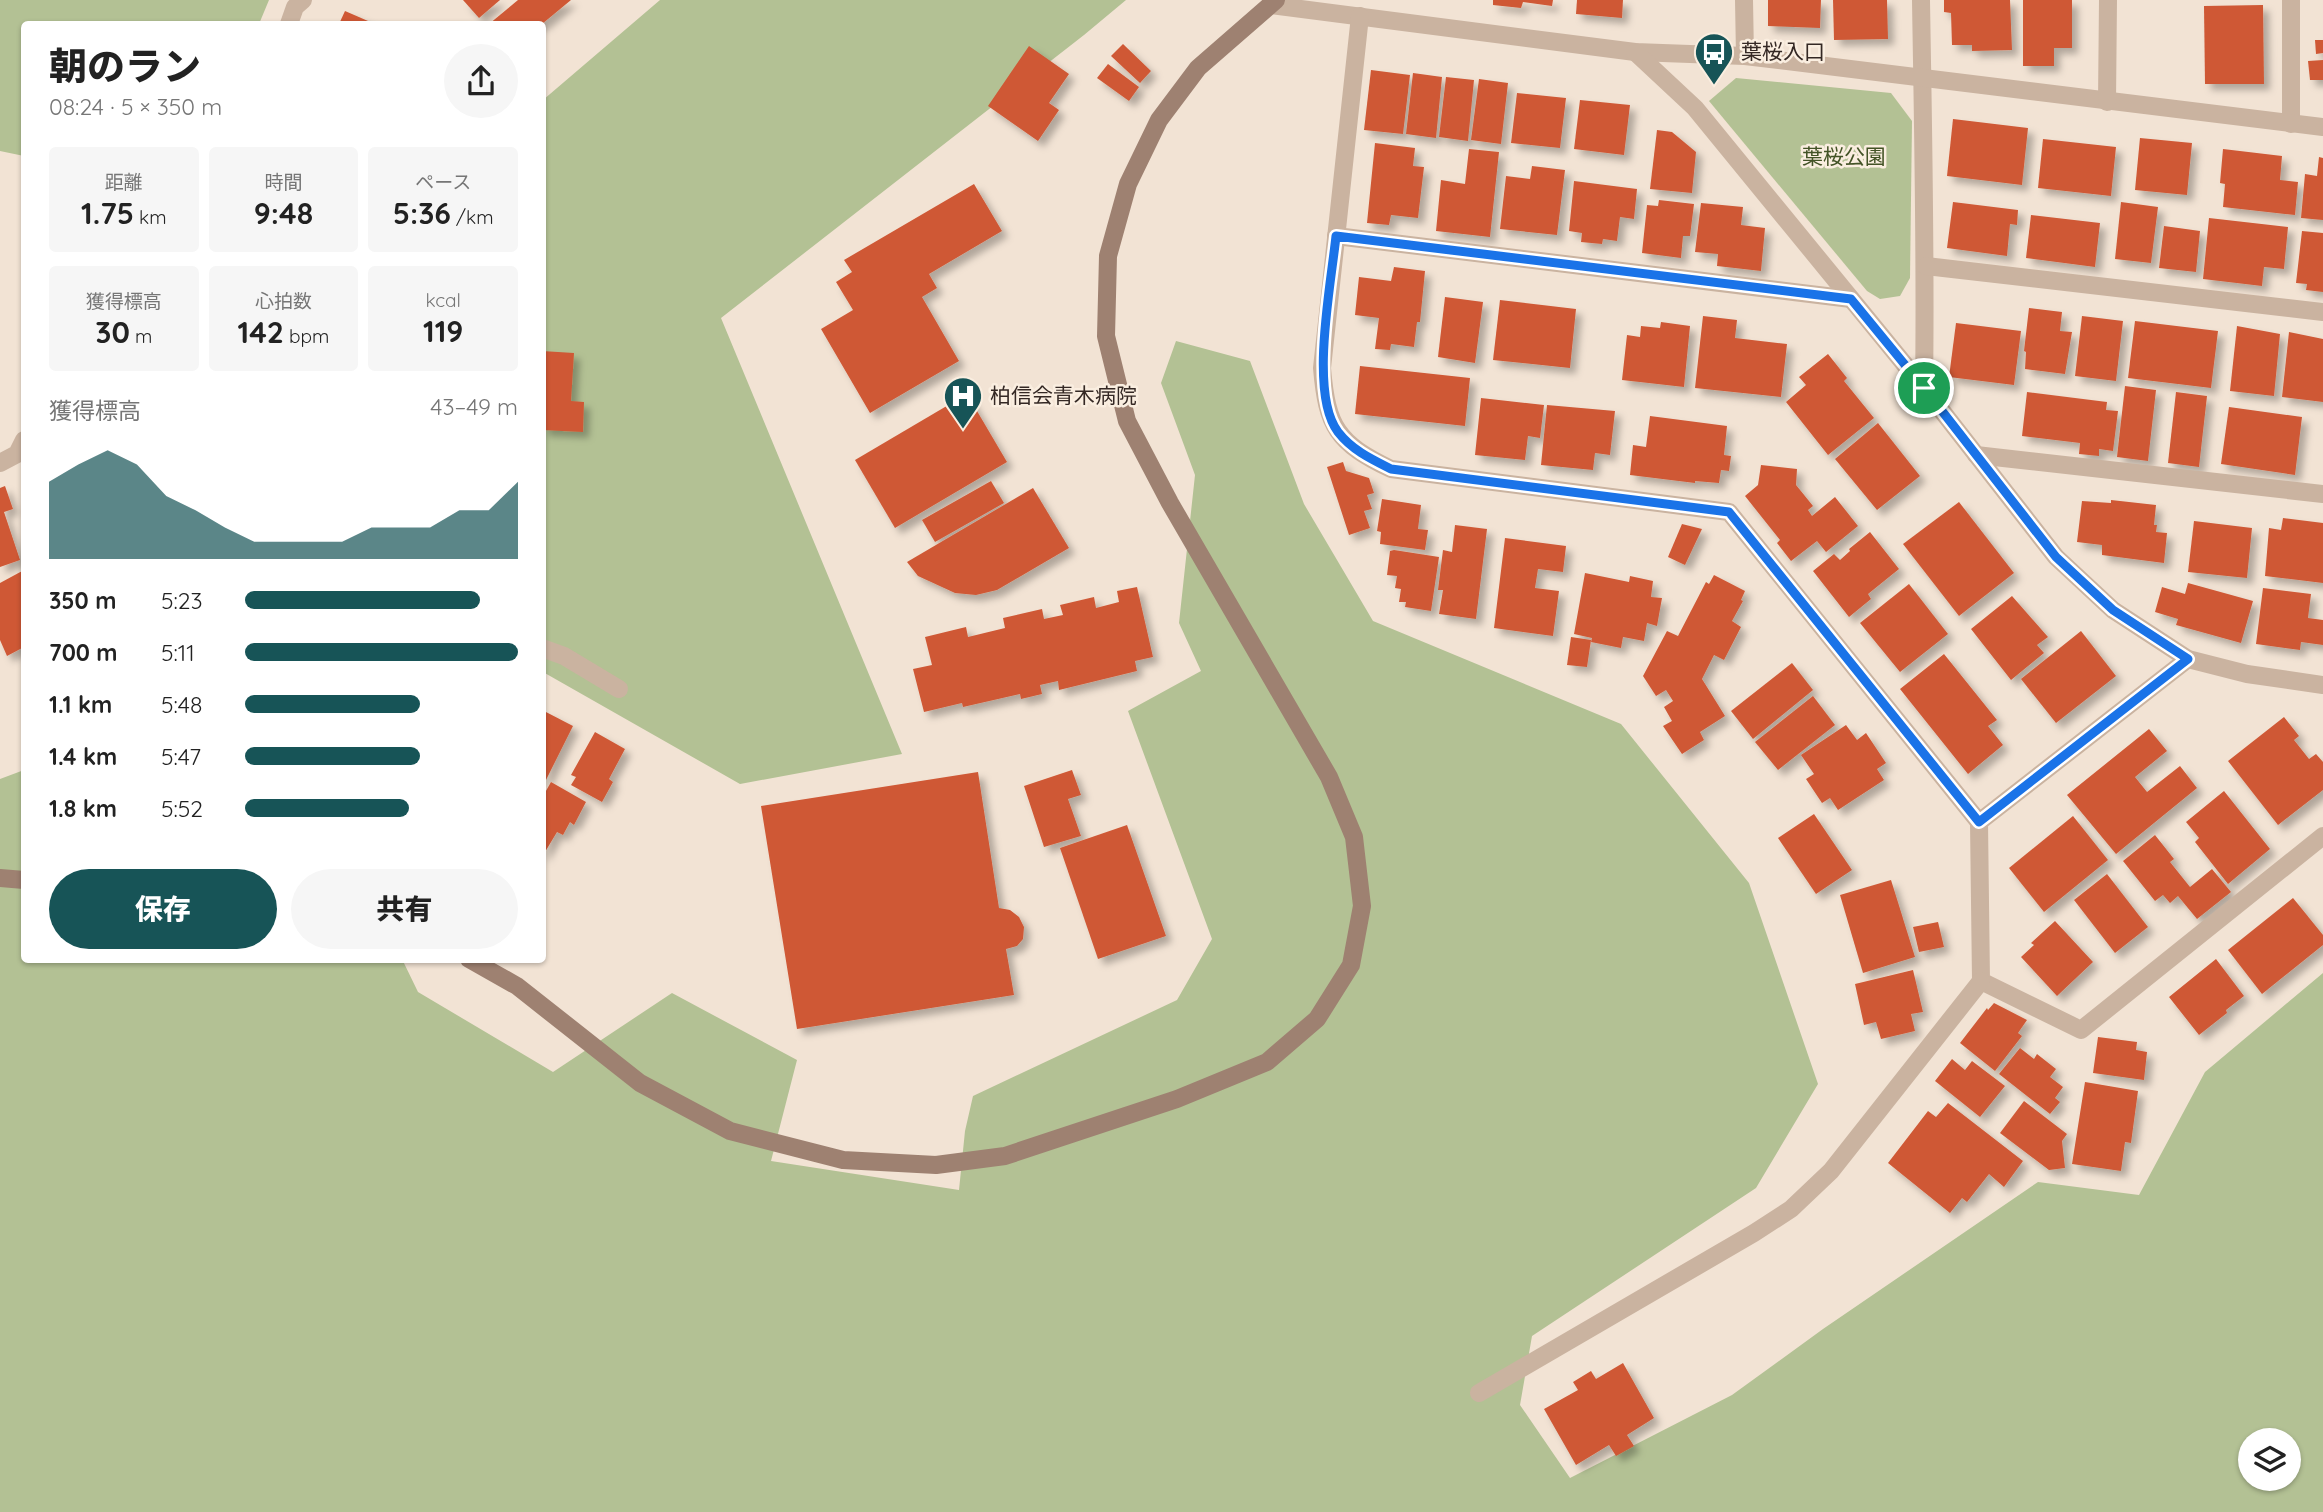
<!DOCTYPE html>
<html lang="ja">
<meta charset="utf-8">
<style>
body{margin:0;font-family:Quicksand,"Noto Sans JP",sans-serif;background:#f6f6f6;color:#222;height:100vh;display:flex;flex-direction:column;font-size:26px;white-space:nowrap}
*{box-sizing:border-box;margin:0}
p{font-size:23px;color:#767676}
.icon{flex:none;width:38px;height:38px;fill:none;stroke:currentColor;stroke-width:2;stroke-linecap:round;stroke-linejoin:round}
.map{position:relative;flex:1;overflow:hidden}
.details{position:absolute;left:21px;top:21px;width:525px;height:942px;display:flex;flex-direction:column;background:#fff;border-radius:7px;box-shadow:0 2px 5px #0004}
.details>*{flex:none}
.controls{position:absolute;left:2238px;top:1428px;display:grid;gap:14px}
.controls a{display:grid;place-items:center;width:63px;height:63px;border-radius:50%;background:#fff;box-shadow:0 2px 5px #0004;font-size:35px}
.pin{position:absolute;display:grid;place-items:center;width:60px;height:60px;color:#fff;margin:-30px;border:4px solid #fff;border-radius:50%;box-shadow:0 2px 7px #0007}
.round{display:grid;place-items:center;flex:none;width:74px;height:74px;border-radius:37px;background:#f6f6f6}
.overview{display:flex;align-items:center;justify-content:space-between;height:119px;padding:0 28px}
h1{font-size:38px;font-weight:800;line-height:52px}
.stats{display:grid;grid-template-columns:repeat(3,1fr);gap:10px;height:119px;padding:7px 28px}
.stats div{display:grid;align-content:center;border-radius:7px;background:#f6f6f6;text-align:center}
.stats b{font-size:30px;font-weight:800}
.stats small{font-size:19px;font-weight:400}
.stats p{font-size:19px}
.chart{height:196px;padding:14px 28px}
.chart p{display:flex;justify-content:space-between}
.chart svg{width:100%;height:126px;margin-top:7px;fill:#175457;opacity:.7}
.action{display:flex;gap:14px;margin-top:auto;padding:14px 28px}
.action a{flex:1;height:80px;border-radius:42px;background:#175457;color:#fff;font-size:28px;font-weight:800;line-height:80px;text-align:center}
.action a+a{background:#f6f6f6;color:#222}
ul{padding:0 28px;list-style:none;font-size:23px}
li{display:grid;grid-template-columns:112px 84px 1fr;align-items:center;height:52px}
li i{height:18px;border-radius:9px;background:#175457}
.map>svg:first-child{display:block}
.green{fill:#b3c194;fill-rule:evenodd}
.building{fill:#cf5835;filter:url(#shadow)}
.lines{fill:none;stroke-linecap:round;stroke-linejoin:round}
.lane{stroke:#cab3a0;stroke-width:18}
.street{stroke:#cab3a0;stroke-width:18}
.secondary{stroke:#9e8171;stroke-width:18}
.route-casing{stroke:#fff;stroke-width:14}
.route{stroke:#1a73e8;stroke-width:9}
.labels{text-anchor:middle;stroke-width:5;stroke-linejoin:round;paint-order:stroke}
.poi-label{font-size:21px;fill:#342824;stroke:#faeee0;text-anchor:start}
.park-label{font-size:21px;fill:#435326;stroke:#faeee0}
</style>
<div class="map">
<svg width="2323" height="1512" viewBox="0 0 2323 1512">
<defs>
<filter id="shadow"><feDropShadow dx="6" dy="6" stdDeviation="3.5" flood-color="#0004"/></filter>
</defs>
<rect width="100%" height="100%" fill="#f2e3d4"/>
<!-- green -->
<g class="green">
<polygon points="0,0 269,0 259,24 24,24 24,156 0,151"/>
<polygon points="660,0 1126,0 1084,35 721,318 902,754 740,784 543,672 543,100"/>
<polygon points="1736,78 1891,93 1912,121 1910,278 1900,296 1880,299 1867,291 1709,101"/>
<path d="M 1176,341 L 1250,361 L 1304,504 L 1373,621 L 1621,724 L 1749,883 L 1818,1084 L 1756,1188 L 1532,1336 L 1520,1405 L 1570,1478 L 1732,1395 L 1823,1329 L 2038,1182 L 2139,1195 L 2205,1072 L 2323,973 L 2323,1512 L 0,1512 L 0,779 L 24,770 L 24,959 L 402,959 L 418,992 L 553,1072 L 672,993 L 797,1060 L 771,1161 L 959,1190 L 965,1131 L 973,1096 L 1177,1000 L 1212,939 L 1128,711 L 1201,671 L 1179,623 L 1195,475 L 1161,383 ZM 2250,1440 L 2289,1440 L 2289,1479 L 2250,1479 Z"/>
</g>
<!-- building -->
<g class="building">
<polygon points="463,0 500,0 479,18"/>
<polygon points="518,0 571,0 542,24 489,24"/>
<polygon points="1493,0 1553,0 1552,6 1523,2 1521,8 1493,5"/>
<polygon points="1577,0 1623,0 1622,18 1576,14"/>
<polygon points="1768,0 1821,0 1820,28 1768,26"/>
<polygon points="1833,0 1887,0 1888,39 1834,40"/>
<polygon points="1944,0 2010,0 2012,50 1972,51 1972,45 1952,45 1951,13 1944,12"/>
<polygon points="2023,0 2072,0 2072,48 2054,48 2054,66 2023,66"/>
<polygon points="2263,5 2264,84 2205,84 2204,6"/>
<polygon points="345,11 375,24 339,24"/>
<polygon points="2315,40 2323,40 2323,53 2316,54"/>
<polygon points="1123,44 1151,71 1140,83 1111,56"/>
<polygon points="1029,46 1069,74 1049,103 1059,110 1038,141 988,106"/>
<polygon points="2323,60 2323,80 2310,80 2308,61"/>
<polygon points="1108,64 1139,87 1129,101 1097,78"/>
<polygon points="1371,70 1410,75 1403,134 1364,130"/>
<polygon points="1413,73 1442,77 1436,138 1406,134"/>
<polygon points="1446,77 1474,80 1468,141 1439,137"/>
<polygon points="1479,79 1508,83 1501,144 1471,140"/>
<polygon points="1517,93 1566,98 1560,148 1511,143"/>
<polygon points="1580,100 1630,105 1624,155 1574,149"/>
<polygon points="1953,119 2028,128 2022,185 1947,176"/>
<polygon points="1657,130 1672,132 1696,152 1692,193 1650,189"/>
<polygon points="2140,138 2192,143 2187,195 2135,190"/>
<polygon points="2043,139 2116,147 2111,196 2038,188"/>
<polygon points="1375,143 1415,148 1413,166 1424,167 1418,218 1391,215 1389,225 1367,223"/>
<polygon points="1469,149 1499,152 1490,237 1436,231 1441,180 1465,184"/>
<polygon points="2223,149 2282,156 2280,180 2298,182 2295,215 2223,207 2225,184 2220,183"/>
<polygon points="2319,157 2323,158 2323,220 2301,218 2305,174 2317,176"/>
<polygon points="1532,166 1565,170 1557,235 1500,229 1506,176 1530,179"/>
<polygon points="1574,181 1637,189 1634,219 1620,217 1617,241 1603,239 1602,244 1581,242 1582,233 1569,231"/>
<polygon points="974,184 1002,231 929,274 937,288 922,297 959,361 870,413 821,329 853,310 836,282 852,272 844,260"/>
<polygon points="1659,200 1694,204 1690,236 1683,236 1681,258 1642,253 1647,205 1658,206"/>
<polygon points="1953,202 2018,210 2017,225 2010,224 2007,256 1947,248"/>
<polygon points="2121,202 2158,207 2151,263 2115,259"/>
<polygon points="1701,203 1743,207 1741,225 1765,228 1761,271 1717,266 1718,254 1695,252"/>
<polygon points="2031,215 2100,223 2095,267 2026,258"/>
<polygon points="2209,218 2288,227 2284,269 2264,267 2262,286 2203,279"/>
<polygon points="2164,226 2200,231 2196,272 2159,268"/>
<polygon points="2302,231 2323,233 2323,292 2306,290 2307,284 2296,283"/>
<polygon points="1394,267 1425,271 1420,322 1417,322 1414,347 1391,344 1390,350 1375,349 1379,318 1355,315 1359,277 1391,281"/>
<polygon points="1445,297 1483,302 1475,363 1438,357"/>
<polygon points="1500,300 1576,309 1570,368 1493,360"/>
<polygon points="2029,308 2062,312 2060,331 2072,332 2065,374 2025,369 2026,352 2024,351"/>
<polygon points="1703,316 1737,320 1735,338 1787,344 1781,397 1695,388"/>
<polygon points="2082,316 2123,321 2116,381 2075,376"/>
<polygon points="2135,321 2218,331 2211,388 2128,378"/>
<polygon points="1661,322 1690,326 1684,387 1622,380 1627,335 1640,337 1641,326 1660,328"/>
<polygon points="1956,323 2021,331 2014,385 1949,377"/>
<polygon points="2237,326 2280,334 2274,396 2230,391"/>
<polygon points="2289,332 2323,339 2323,402 2282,397"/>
<polygon points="542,351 574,353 571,401 584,402 583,432 542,430"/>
<polygon points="1828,354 1847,378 1844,381 1874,418 1828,455 1786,402 1806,385 1799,377"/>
<polygon points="1360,366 1470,378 1465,426 1355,414"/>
<polygon points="2125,386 2156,390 2148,461 2117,457"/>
<polygon points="2027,392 2107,402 2106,410 2118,411 2113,451 2099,449 2099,456 2079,454 2080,443 2022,436"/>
<polygon points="2176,392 2207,396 2199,467 2168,463"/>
<polygon points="967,394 1007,462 895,528 855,460"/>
<polygon points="1481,398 1544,405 1540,438 1528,436 1525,460 1475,455"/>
<polygon points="1547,405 1615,411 1610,455 1595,453 1593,470 1541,465"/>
<polygon points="2229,407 2302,417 2295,475 2221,464"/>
<polygon points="1650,416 1727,426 1724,455 1731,456 1729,471 1721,470 1719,483 1695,481 1695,483 1630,475 1633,445 1646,447"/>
<polygon points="1878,423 1920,476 1877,510 1835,459"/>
<polygon points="1343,462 1346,471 1369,478 1374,493 1367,495 1372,509 1364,511 1370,528 1349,535 1327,467"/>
<polygon points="1761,465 1797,469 1796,485 1813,506 1808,510 1812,516 1835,497 1858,526 1826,552 1817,541 1791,561 1777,543 1780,540 1745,496 1758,485"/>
<polygon points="991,481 1004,503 935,542 922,520"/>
<polygon points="5,486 13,509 4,512 20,560 0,567 0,488"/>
<polygon points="1033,488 1069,548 997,590 976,595 955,593 918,576 907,562"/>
<polygon points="1382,499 1421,505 1418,529 1428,530 1425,550 1380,544 1381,532 1377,531"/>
<polygon points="2111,500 2156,505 2154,525 2157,525 2156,532 2167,533 2164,563 2102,555 2102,545 2077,542 2082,501 2111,503"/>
<polygon points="1959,502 2014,573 1959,616 1903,544"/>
<polygon points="2283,518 2323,523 2323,583 2265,576 2269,528 2281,530"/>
<polygon points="2194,521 2252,528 2247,578 2188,572"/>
<polygon points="1682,524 1702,529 1685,565 1668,557"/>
<polygon points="1455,525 1487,529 1476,619 1439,614 1443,590 1438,590 1443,550 1452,552"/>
<polygon points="1870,532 1899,569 1868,594 1871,599 1849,617 1813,571 1834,554 1840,560 1850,551 1849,549"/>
<polygon points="1505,538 1566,546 1563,572 1538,569 1535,588 1559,591 1553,636 1494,628"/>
<polygon points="1394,550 1439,557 1431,611 1405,607 1406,602 1399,602 1401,589 1395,588 1397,576 1387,575 1390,551"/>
<polygon points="24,570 24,647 7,656 0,640 0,583"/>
<polygon points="1585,573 1629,582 1630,576 1653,581 1651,597 1662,598 1657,626 1647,623 1644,641 1623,637 1621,648 1591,642 1592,638 1574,634"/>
<polygon points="1714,575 1745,591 1741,600 1743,601 1732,621 1741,627 1724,660 1714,655 1702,679 1725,716 1700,732 1704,740 1682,754 1663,726 1672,721 1664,707 1673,701 1666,690 1656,696 1643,676 1667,631 1678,636 1706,582 1709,584"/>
<polygon points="2188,583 2253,601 2241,643 2176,625 2178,619 2155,612 2162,587 2185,594"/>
<polygon points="1909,584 1948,634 1900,672 1860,623"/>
<polygon points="1137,587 1153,657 1135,661 1137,671 1059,690 1058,681 1040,685 1042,694 1021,699 1020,694 963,707 962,703 924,712 913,669 932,665 925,637 966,627 968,637 1005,628 1003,618 1042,609 1044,619 1063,615 1060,605 1094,597 1096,608 1119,602 1117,591"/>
<polygon points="2263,588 2311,594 2308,618 2323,620 2323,645 2301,642 2300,650 2256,644"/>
<polygon points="2012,596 2048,637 2037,645 2044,653 2011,680 1971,629"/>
<polygon points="2081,631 2116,676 2056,723 2021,679"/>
<polygon points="1571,637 1591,640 1587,667 1567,665"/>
<polygon points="1944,654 1997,720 1988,726 2003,745 1968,774 1900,689"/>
<polygon points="1792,663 1813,690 1753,739 1731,711"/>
<polygon points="1813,696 1835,725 1778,770 1755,742"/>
<polygon points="544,711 573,726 545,782 542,781"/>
<polygon points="2284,717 2299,736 2294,740 2309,759 2316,754 2323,762 2323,790 2278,825 2228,761"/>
<polygon points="1846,725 1857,740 1866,733 1886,763 1877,769 1884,780 1838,810 1830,798 1822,803 1806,779 1814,774 1801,755"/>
<polygon points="2149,729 2167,751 2135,777 2147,792 2180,766 2197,788 2116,854 2067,795"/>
<polygon points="595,732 625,749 609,779 613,782 602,802 571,785 576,777 571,775"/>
<polygon points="1072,770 1081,795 1068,799 1081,836 1044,847 1024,786"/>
<polygon points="978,772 999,908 1010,910 1019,917 1024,927 1023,939 1017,946 1006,949 1014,995 797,1029 761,806"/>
<polygon points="551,782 586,802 574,825 570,822 563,835 557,832 542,857 542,798"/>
<polygon points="2224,791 2270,849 2228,884 2195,842 2199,838 2186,822"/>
<polygon points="1814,814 1852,870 1816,894 1778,838"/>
<polygon points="2073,816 2108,860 2044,912 2009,868"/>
<polygon points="1127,825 1166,936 1098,959 1060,848"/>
<polygon points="2155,835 2174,859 2170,862 2190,887 2212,869 2231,892 2197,919 2178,896 2170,903 2163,895 2155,901 2123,861"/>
<polygon points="2107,874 2148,927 2115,953 2074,900"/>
<polygon points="1891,880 1915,957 1863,973 1840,895"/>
<polygon points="2293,898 2323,935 2323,945 2262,994 2228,950"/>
<polygon points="2055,921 2093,962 2057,996 2021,957 2034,945 2031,943"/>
<polygon points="1938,922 1944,947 1919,952 1913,927"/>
<polygon points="2216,959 2244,996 2226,1010 2227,1013 2199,1035 2169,997"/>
<polygon points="1913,970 1923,1012 1911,1014 1915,1031 1881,1039 1876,1022 1864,1025 1855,984"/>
<polygon points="1994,1003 2027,1020 2018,1033 2022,1036 1995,1071 1960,1043 1987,1008 1988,1010"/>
<polygon points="2098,1037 2137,1042 2136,1050 2147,1052 2144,1080 2093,1073"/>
<polygon points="2020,1048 2034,1059 2037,1054 2056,1069 2050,1077 2063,1087 2055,1098 2060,1102 2050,1114 1999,1074"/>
<polygon points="1952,1059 1965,1070 1972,1061 2005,1086 1980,1117 1935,1081"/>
<polygon points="2085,1082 2138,1091 2131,1143 2125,1142 2121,1171 2072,1164"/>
<polygon points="2024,1101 2067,1134 2062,1141 2065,1168 2049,1170 2000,1133"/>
<polygon points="1948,1103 2023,1161 2004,1187 1989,1174 1967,1202 1962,1198 1950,1213 1888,1163 1928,1111 1936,1117"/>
<polygon points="1623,1363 1654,1418 1627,1435 1634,1446 1616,1456 1609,1445 1576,1465 1544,1409 1578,1390 1573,1382 1591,1371 1596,1379"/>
</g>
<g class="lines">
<!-- lane -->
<polyline class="lane" points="542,648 564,656 619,689"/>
<!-- street -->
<g class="street">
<polyline points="1744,0 1745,56"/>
<path d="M 1921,0 C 1923,129 1926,258 1924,388"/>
<polyline points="2291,0 2291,124"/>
<polyline points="1270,5 1635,52 1745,56 2323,127"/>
<path d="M 1360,16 L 1322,368 C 1327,427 1337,443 1391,469 L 1729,512 L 1979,822"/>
<polyline points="289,24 295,7 303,0"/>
<polyline points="1635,52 1695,108 1924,388 2056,557 2113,610 2188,659 2247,674 2323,685"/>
<polyline points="2107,102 2108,0"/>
<polyline points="1336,236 1851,299"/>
<polyline points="1926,266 2323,312"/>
<polyline points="1976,455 2323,494"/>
<polyline points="0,463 17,454 24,440"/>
<polyline points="2188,659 1979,822 1981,981 2081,1030 2323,836"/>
<polyline points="1479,1393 1754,1233 1791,1209 1831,1171 1981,981"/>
</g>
<!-- secondary -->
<g class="secondary">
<polyline points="0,878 24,880"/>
<polyline points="469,959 517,986 640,1083 730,1131 843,1160 936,1165 1005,1156 1177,1099 1267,1062 1317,1019 1351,965 1362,906 1354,837 1329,777 1170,503 1127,421 1106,336 1108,256 1128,184 1159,120 1198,68 1276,0"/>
</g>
</g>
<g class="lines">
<!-- route casing -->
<g class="route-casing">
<path id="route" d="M 1336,236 L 1851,299 L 1924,388 L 2056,557 L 2113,610 L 2188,659 L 1979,822 L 1729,512 L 1391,469 C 1371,459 1352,450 1338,432 C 1309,394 1331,285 1336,236 Z"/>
</g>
<!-- route -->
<use href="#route" class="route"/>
</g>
<!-- icons -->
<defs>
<g id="bus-pin" transform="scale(2.0125)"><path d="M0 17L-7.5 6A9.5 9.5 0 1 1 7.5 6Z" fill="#175457" stroke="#faeee0"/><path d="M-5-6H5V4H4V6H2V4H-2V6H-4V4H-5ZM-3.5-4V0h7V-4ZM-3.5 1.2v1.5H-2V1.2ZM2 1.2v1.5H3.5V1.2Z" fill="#fff"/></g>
<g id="hospital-pin" transform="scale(2.0125)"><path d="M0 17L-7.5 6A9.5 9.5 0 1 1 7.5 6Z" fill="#175457" stroke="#faeee0"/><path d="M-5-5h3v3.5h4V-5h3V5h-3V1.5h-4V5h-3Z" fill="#fff"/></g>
</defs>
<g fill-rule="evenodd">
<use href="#bus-pin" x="1714" y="52"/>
<use href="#hospital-pin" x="963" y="396"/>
</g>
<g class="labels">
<!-- poi labels -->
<g class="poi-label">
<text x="1741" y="59">葉桜入口</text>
<text x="990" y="403">柏信会青木病院</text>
</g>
<!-- park labels -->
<g class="park-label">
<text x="1844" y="164">葉桜公園</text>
</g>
</g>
</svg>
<div class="controls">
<a><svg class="icon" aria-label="layers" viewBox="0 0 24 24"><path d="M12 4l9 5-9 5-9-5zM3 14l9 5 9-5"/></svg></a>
</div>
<div class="pin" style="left:1924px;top:388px;background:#1e9e55"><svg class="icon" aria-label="arrive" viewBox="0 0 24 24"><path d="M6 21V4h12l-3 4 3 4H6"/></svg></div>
<section class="details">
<div class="overview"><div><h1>朝のラン</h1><p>08:24 · 5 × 350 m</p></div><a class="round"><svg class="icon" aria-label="share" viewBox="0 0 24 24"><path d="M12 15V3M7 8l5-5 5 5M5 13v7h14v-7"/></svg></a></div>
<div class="stats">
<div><p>距離</p><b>1.75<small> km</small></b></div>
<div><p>時間</p><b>9:48</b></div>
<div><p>ペース</p><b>5:36<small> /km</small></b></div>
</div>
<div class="stats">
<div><p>獲得標高</p><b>30<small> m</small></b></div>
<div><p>心拍数</p><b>142<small> bpm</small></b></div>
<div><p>kcal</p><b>119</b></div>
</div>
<div class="chart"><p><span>獲得標高</span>43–49 m</p>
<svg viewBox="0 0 160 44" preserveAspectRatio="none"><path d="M0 44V17L10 11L20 6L30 11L40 22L50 27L60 33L70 38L80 38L90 38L100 38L110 33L120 33L130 33L140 27L150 27L160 17V44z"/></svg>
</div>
<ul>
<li><b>350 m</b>5:23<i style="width:86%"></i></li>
<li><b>700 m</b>5:11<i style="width:100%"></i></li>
<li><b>1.1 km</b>5:48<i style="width:64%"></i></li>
<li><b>1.4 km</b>5:47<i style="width:64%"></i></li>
<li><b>1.8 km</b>5:52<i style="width:60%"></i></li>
</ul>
<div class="action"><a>保存</a><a>共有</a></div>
</section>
</div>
